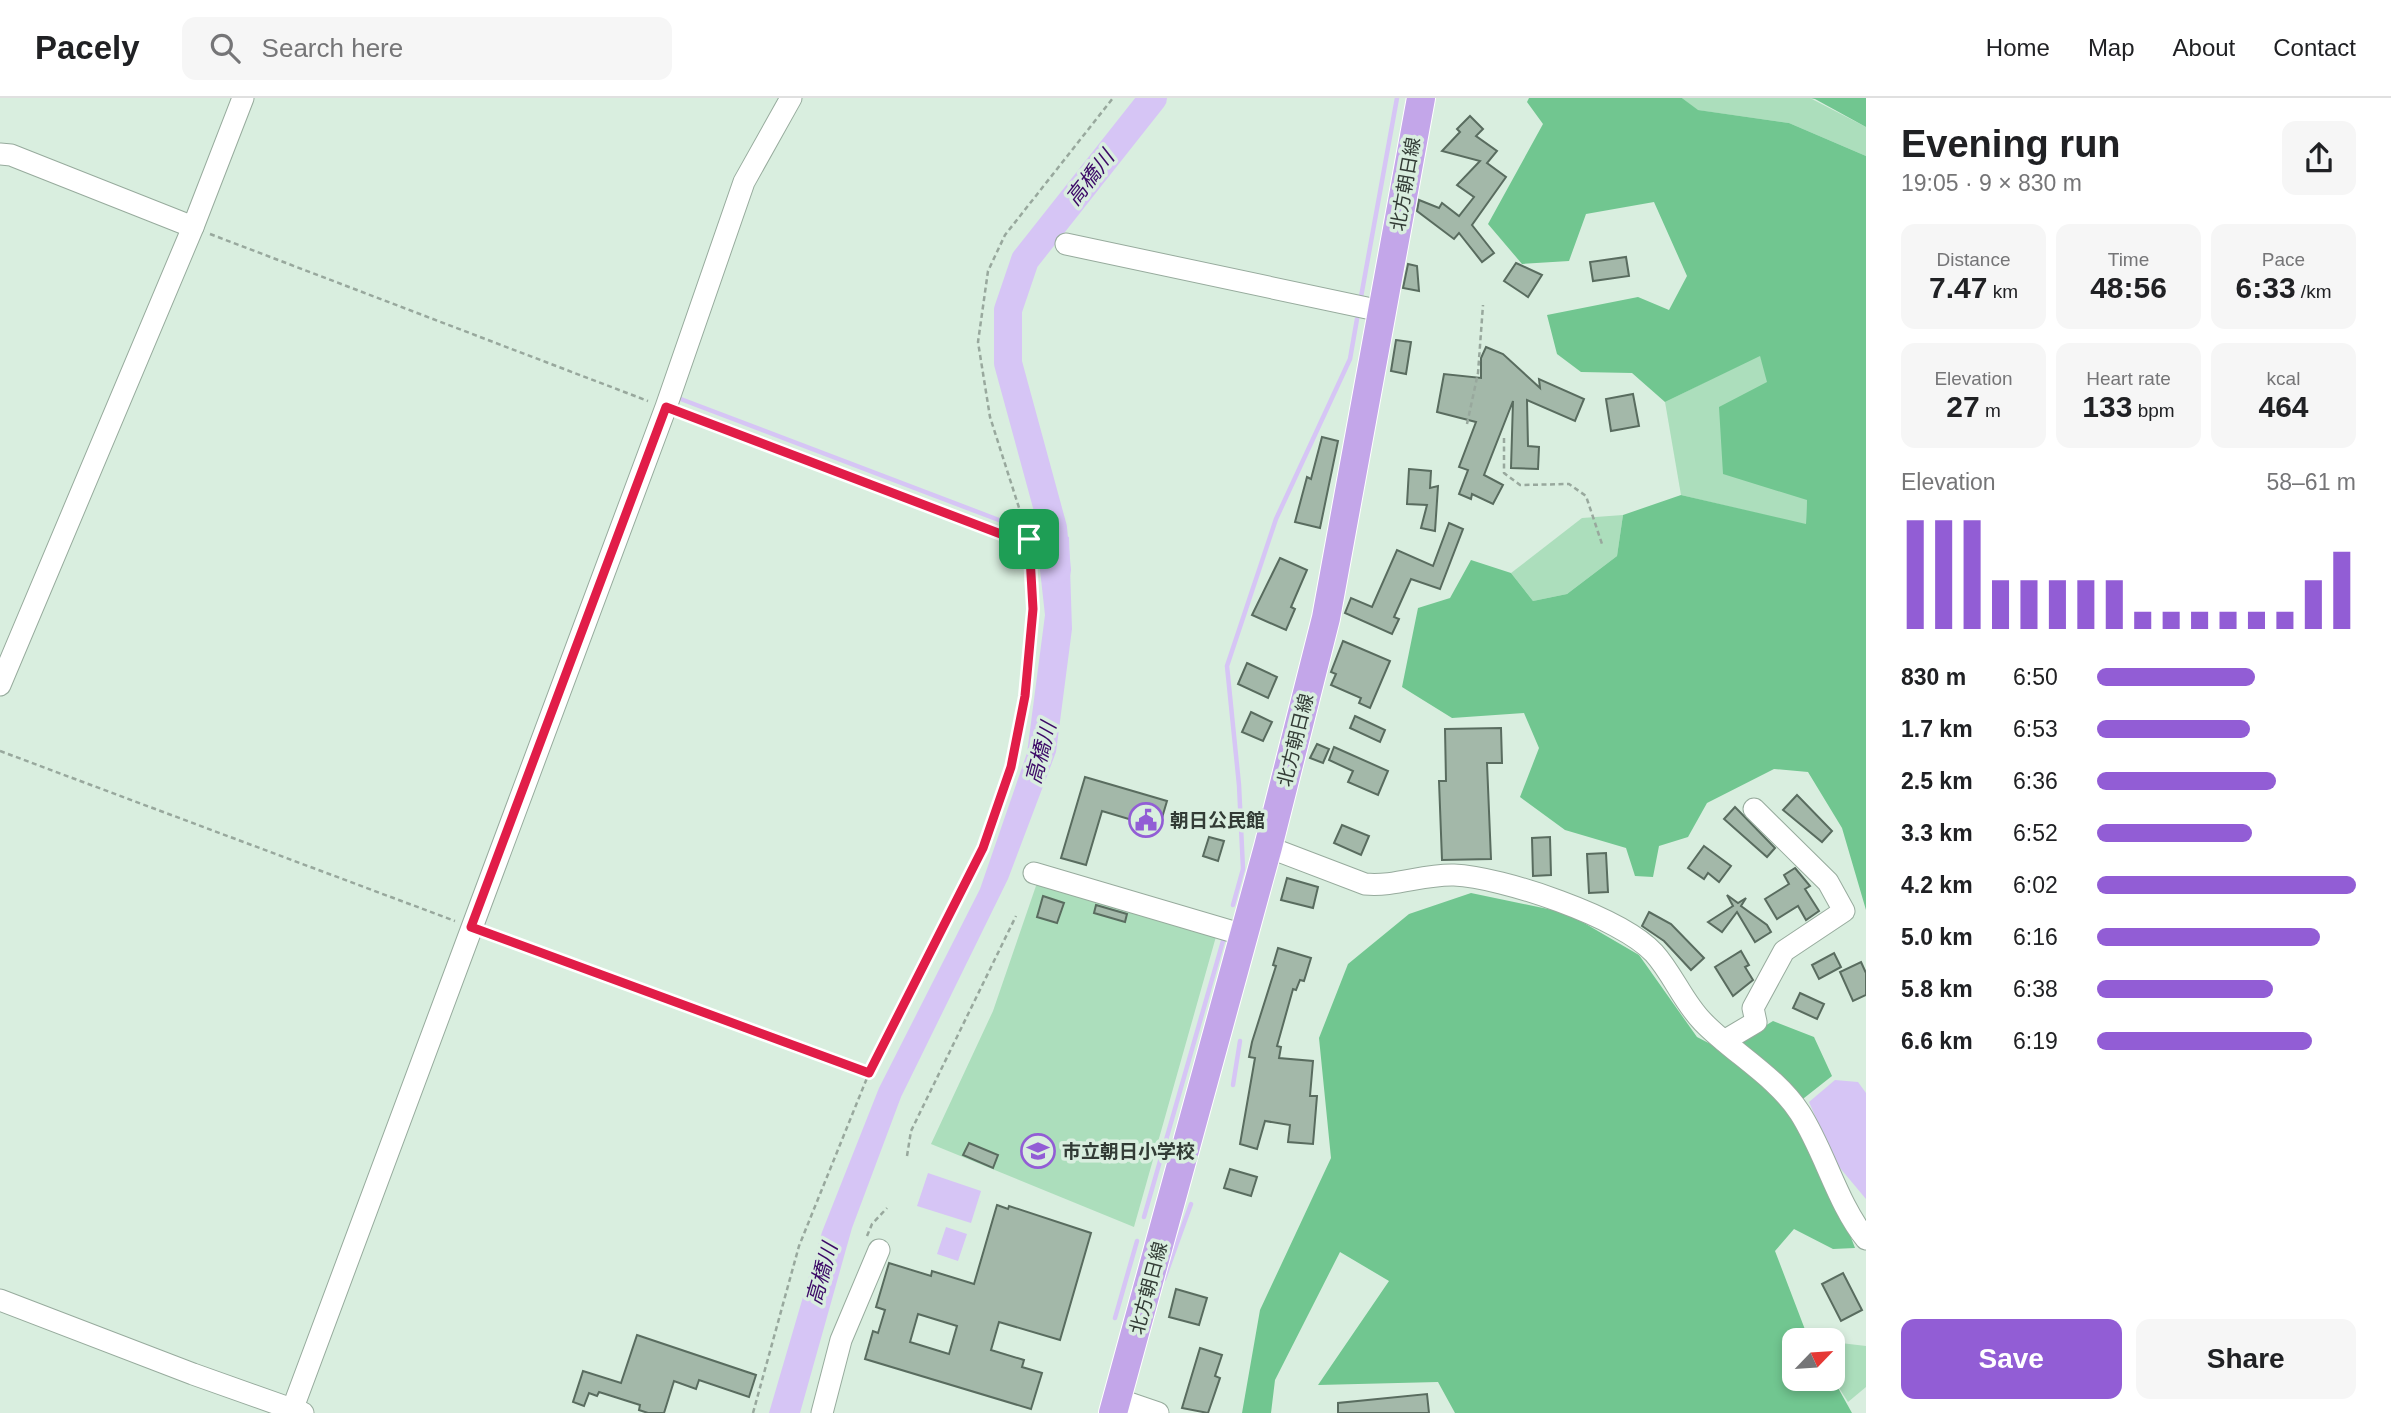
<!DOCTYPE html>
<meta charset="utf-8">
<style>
body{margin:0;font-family:Helvetica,"Noto Sans JP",sans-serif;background:#f6f6f6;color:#202124;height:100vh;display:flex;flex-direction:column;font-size:26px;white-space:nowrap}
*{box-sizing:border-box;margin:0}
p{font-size:23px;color:#757577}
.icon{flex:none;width:38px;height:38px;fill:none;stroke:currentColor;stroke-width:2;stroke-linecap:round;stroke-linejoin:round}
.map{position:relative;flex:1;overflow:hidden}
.side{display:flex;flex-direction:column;background:#fff;width:525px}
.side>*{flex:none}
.needle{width:46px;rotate:65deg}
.buttons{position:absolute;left:1782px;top:1230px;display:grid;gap:14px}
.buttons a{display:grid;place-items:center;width:63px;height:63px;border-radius:14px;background:#fff;box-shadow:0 4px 10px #0003;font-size:35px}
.pin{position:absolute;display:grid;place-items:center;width:60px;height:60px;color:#fff;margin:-30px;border-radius:14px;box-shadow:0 4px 10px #0006}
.round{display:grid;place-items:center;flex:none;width:74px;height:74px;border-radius:14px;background:#f6f6f6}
.summary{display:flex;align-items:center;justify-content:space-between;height:119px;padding:0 35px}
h1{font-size:38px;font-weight:700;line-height:52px}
.metrics{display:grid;grid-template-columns:repeat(3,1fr);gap:10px;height:119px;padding:7px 35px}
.metrics div{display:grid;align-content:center;border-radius:14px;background:#f6f6f6;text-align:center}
.metrics b{font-size:30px;font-weight:700}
.metrics small{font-size:19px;font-weight:400}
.metrics p{font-size:19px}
.chart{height:196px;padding:14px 35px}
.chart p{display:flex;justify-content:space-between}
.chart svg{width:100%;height:126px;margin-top:7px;stroke:#925dd5;stroke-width:6}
.cta{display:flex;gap:14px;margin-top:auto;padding:14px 35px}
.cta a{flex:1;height:80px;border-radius:14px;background:#925dd5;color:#fff;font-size:28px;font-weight:700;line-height:80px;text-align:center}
.cta a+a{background:#f6f6f6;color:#202124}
ul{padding:0 35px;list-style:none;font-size:23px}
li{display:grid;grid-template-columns:112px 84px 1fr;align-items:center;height:52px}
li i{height:18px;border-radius:9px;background:#925dd5}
header{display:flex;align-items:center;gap:42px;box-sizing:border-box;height:98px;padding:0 35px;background:#fff;border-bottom:2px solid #e0e0e0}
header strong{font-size:33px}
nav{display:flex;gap:38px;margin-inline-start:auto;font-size:24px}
.search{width:490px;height:63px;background:#f6f6f6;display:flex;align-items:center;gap:18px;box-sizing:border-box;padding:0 24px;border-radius:14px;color:#757577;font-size:26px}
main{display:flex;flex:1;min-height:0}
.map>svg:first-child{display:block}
.green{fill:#acdebc}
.forest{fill:#71c690}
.water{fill:#d6c5f5}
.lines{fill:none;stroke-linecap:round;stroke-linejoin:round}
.stream{stroke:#d6c5f5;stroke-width:4.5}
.river{stroke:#d6c5f5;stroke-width:28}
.building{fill:#a3b8a9;stroke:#596c5f;stroke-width:2;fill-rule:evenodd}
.minor-casing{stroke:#97ab9d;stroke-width:23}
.major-casing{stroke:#fff;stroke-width:30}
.path{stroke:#98a89d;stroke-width:2.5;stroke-dasharray:5 3.5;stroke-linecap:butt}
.minor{stroke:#fff;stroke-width:21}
.major{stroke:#c3a6e9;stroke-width:28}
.route-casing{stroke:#fff;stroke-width:14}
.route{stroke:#e11d48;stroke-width:9}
.labels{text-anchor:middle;stroke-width:7;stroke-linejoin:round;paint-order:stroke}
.street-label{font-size:19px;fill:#323b35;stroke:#d9eedf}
.poi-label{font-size:19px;font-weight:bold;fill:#323b35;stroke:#d9eedf;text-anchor:start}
.water-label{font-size:21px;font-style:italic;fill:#3c0967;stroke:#d9eedf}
</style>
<header>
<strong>Pacely</strong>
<div class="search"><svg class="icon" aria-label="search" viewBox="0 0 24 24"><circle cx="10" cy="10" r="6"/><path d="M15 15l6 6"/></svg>Search here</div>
<nav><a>Home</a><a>Map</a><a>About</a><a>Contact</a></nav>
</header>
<main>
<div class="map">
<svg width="1866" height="1315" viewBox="0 0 1866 1315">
<rect width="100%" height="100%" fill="#d9eedf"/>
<!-- green -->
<g class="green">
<polygon points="1682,0 1810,0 1866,29 1866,58 1789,25 1697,12"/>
<polygon points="1760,257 1807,402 1806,427 1681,397 1665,304"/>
<polygon points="1623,417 1617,458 1567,496 1533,503 1511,475 1582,420"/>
<polygon points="1038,782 1217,835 1134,1129 931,1046 993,913"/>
<polygon points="1832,1244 1866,1248 1866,1289 1848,1304 1832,1279"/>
</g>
<!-- forest -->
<g class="forest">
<polygon points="1529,0 1682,0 1698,12 1789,25 1866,58 1866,812 1842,730 1808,674 1774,671 1707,705 1688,739 1659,748 1653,779 1635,778 1626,750 1565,732 1520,699 1539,650 1524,615 1452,620 1402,589 1418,510 1450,500 1471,462 1511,475 1533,503 1567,496 1617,458 1623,417 1681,397 1806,426 1807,402 1723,376 1719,309 1767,284 1760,258 1665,304 1632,275 1581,274 1557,256 1547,217 1638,199 1669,212 1687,178 1654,104 1586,116 1569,163 1522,166 1488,126 1543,26 1527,4"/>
<polygon points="1810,0 1866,0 1866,29 1815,1"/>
<polygon points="1471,795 1567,815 1639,857 1697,939 1724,953 1773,923 1814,939 1832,978 1799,1004 1855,1150 1833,1151 1794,1131 1775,1153 1809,1242 1794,1242 1794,1281 1832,1279 1852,1315 1455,1315 1438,1284 1318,1287 1389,1183 1340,1154 1275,1282 1271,1315 1242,1315 1260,1212 1331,1060 1319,940 1348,866 1409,816"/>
</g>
<!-- water -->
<g class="water">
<polygon points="1035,427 1069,439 1072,531 1056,654 1008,781 901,999 852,1130 800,1315 769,1315 822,1134 879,990 980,791 1027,655 1045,517"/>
<polygon points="1835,982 1858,984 1866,995 1866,1101 1835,1064 1809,1004"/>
<polygon points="928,1075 981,1093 971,1125 917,1108"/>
<polygon points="946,1129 967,1136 958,1163 937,1156"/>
</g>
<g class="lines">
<!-- stream -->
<g class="stream">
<polyline points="1361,199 1397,0"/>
<polyline points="678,300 1012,427"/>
<polyline points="1233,807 1243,771 1239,687 1227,568 1276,421 1350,261 1357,221"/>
<polyline points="1233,987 1240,943"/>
<polyline points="1144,1119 1223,843"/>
<polyline points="1164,1181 1191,1106"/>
<polyline points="1115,1220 1137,1143"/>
</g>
<!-- river -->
<polyline class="river" points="1057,472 1053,430 1008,265 1008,212 1025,162 1153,0"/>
</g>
<!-- building -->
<g class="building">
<polygon points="1470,18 1483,31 1476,38 1497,53 1487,65 1506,79 1472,127 1494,155 1482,164 1459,135 1454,141 1417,113 1419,102 1439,110 1442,105 1459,118 1474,99 1457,87 1480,63 1442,53 1460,34 1457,31"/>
<polygon points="1626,159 1629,178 1593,183 1590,164"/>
<polygon points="1516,165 1542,177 1528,199 1504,183"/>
<polygon points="1408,166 1417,168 1419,193 1403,190"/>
<polygon points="1396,242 1411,244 1406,276 1391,273"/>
<polygon points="1486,249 1503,256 1540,290 1539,281 1584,301 1575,323 1527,302 1528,348 1539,349 1538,371 1511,370 1513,303 1484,377 1503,387 1493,406 1472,396 1471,401 1459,396 1468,372 1459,369 1476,324 1437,314 1444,276 1481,280 1481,260"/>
<polygon points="1633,296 1639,328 1611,333 1606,301"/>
<polygon points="1322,339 1338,343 1320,430 1295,424 1307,379 1311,381"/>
<polygon points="1409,371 1431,373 1430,390 1438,388 1435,433 1421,430 1427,407 1407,406"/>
<polygon points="1449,425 1463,431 1440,491 1411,481 1394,519 1399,521 1392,536 1345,515 1351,500 1372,509 1397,452 1433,468"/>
<polygon points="1280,460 1307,472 1291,509 1295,511 1286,532 1252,517"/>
<polygon points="1343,543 1390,563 1370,610 1359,605 1361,600 1331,587 1336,576 1331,574"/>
<polygon points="1247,565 1277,579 1268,600 1238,586"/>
<polygon points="1251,614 1272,624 1263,643 1242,634"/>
<polygon points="1355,618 1385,632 1380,644 1350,630"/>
<polygon points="1501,630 1502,665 1487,665 1491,761 1442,762 1439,683 1446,683 1445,631"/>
<polygon points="1317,646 1329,651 1323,665 1310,660"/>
<polygon points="1334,649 1388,673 1378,697 1348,684 1353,673 1329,662"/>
<polygon points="1085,679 1167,703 1159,730 1102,713 1086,767 1061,760"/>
<polygon points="1797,697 1832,733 1822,744 1783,712"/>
<polygon points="1735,709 1775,750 1767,759 1724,721"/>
<polygon points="1342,727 1369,738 1361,757 1334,745"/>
<polygon points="1209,739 1224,743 1218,763 1203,758"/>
<polygon points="1550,739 1551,777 1533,778 1532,740"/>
<polygon points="1704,748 1731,768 1719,784 1708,775 1704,781 1688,770"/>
<polygon points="1606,755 1608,794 1589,795 1587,756"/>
<polygon points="1795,770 1810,788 1805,791 1819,813 1806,822 1798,808 1777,821 1765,801 1789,786 1784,777"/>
<polygon points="1287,780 1318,789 1313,810 1281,802"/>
<polygon points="1727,797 1738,805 1746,800 1741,808 1767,827 1771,834 1755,844 1737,814 1722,834 1708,824 1733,808"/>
<polygon points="1043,798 1064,805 1057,825 1037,819"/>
<polygon points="1096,807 1127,816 1125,824 1094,815"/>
<polygon points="1649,814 1671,826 1704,860 1691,872 1664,843 1642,828"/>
<polygon points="1278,850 1311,860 1304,883 1300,882 1296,892 1293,891 1277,948 1281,949 1279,960 1313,963 1310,998 1317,998 1313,1046 1288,1044 1290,1027 1265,1023 1257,1051 1240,1046 1255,960 1249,959 1252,944 1276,868 1273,867"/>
<polygon points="1741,853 1749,867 1745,869 1753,882 1733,898 1715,869"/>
<polygon points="1834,855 1841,869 1819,881 1812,867"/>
<polygon points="1861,864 1866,875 1866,897 1853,903 1840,874"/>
<polygon points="1800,895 1824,906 1817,921 1793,910"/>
<polygon points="969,1045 998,1057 993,1070 963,1057"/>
<polygon points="1230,1071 1257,1079 1251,1098 1224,1090"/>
<path d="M 997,1107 L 1008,1111 L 1009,1108 L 1091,1135 L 1060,1242 L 999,1224 L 991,1252 L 1024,1262 L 1022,1269 L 1042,1275 L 1031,1311 L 865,1261 L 873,1233 L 878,1235 L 885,1212 L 876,1209 L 889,1165 L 931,1178 L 932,1173 L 974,1186 ZM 918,1216 L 957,1228 L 949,1256 L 910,1244 Z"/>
<polygon points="1843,1175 1862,1212 1841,1223 1822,1186"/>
<polygon points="1176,1191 1207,1200 1199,1227 1169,1219"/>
<polygon points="637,1237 756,1277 749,1299 699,1282 696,1291 674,1283 664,1315 648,1315 639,1312 640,1307 599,1294 597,1298 589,1295 584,1308 573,1304 583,1273 621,1285"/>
<polygon points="1200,1250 1222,1257 1215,1278 1220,1280 1208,1315 1182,1310"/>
<polygon points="1427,1296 1429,1315 1338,1315 1338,1305"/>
</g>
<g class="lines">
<!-- minor casing -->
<g class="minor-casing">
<g id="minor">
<polyline points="0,56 11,57 193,129"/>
<polyline points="1066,146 1381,213"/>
<polyline points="0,587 193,129 243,0"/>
<path d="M 1268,749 L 1365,786 C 1395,789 1423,776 1454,777 C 1502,779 1621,819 1654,855 C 1673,876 1683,904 1703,924 C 1733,955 1776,978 1800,1015 C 1825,1054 1837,1105 1866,1141"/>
<polyline points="1034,775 1244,837"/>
<polyline points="1724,943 1756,924 1753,910 1784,853 1844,813 1828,784 1754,711"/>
<polyline points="0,1202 193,1276 303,1315"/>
<polyline points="1117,1301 1158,1315"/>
<polyline points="291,1315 666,309 744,84 791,0"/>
<polyline points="822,1315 841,1242 879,1152"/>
</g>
</g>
<!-- major casing -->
<g class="major-casing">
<polyline id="major" points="1113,1315 1268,749 1326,520 1421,0"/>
</g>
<!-- path -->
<g class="path">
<polyline points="210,136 648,303"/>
<polyline points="684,316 1014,441 1029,441"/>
<polyline points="1467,326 1478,275 1483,207"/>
<polyline points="1504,340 1504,375 1520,387 1569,386 1586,398 1602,446"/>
<polyline points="0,653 455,823"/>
<polyline points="487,835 869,975"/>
<polyline points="907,1058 911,1033 1016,818"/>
<polyline points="867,1138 872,1126 887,1110"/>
<polyline points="753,1315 799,1148 869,975 983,750 1011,669 1025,598 1033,511 1029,441 990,319 978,244 988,173 1005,137 1113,0"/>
</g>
<!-- minor -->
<use href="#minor" class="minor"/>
<!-- major -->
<use href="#major" class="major"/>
</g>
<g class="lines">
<!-- route casing -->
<g class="route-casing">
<polygon id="route" points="666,309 1014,441 1029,441 1033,511 1025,598 1011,669 983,750 869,975 471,829"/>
</g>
<!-- route -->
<use href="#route" class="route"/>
</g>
<!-- icons -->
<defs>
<g id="civic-ring" transform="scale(1.75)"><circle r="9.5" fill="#d9eedf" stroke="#925dd5" stroke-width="1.5"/><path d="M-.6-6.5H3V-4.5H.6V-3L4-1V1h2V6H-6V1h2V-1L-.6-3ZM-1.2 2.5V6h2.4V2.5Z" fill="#925dd5"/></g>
<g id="school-ring" transform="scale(1.75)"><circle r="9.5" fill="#d9eedf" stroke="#925dd5" stroke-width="1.5"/><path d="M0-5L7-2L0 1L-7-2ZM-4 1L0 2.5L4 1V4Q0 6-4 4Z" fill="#925dd5"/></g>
</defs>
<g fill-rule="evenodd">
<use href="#civic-ring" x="1146" y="722"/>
<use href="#school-ring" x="1038" y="1053"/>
</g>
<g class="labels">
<!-- street labels -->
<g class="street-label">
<text transform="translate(1405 86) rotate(-80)" y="7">北方朝日線</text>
<text transform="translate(1295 642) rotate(-76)" y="7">北方朝日線</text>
<text transform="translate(1148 1190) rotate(-75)" y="7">北方朝日線</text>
</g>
<!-- poi labels -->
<g class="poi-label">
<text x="1170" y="729">朝日公民館</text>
<text x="1062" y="1060">市立朝日小学校</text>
</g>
<!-- water labels -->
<g class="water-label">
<text transform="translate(1090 80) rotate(-52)" y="7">高橋川</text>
<text transform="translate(1041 655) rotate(-75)" y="7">高橋川</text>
<text transform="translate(822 1176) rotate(-74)" y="7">高橋川</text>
</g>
</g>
</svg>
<div class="buttons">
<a><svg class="needle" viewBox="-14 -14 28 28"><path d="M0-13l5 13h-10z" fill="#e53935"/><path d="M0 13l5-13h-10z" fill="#757577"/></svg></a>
</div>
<div class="pin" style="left:1029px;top:441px;background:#1e9e55"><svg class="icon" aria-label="arrive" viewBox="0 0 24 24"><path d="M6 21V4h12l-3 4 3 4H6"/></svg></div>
</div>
<section class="side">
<div class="summary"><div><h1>Evening run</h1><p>19:05 · 9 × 830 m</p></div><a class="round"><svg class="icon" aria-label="share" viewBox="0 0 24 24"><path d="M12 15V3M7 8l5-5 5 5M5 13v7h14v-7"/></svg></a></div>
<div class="metrics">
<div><p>Distance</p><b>7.47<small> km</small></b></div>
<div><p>Time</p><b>48:56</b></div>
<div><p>Pace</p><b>6:33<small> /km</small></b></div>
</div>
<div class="metrics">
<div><p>Elevation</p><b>27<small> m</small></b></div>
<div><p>Heart rate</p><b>133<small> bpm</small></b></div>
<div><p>kcal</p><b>464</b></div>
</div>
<div class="chart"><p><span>Elevation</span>58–61 m</p>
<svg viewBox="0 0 160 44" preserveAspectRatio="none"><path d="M5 44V6M15 44V6M25 44V6M35 44V27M45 44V27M55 44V27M65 44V27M75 44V27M85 44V38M95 44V38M105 44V38M115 44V38M125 44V38M135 44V38M145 44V27M155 44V17"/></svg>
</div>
<ul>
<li><b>830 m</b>6:50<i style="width:61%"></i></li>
<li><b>1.7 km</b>6:53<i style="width:59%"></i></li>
<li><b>2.5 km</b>6:36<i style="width:69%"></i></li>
<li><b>3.3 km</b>6:52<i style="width:60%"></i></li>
<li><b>4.2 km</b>6:02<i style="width:100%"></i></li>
<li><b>5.0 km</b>6:16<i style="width:86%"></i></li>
<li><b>5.8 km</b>6:38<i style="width:68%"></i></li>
<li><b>6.6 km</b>6:19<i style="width:83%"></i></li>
</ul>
<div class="cta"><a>Save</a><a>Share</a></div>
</section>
</main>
